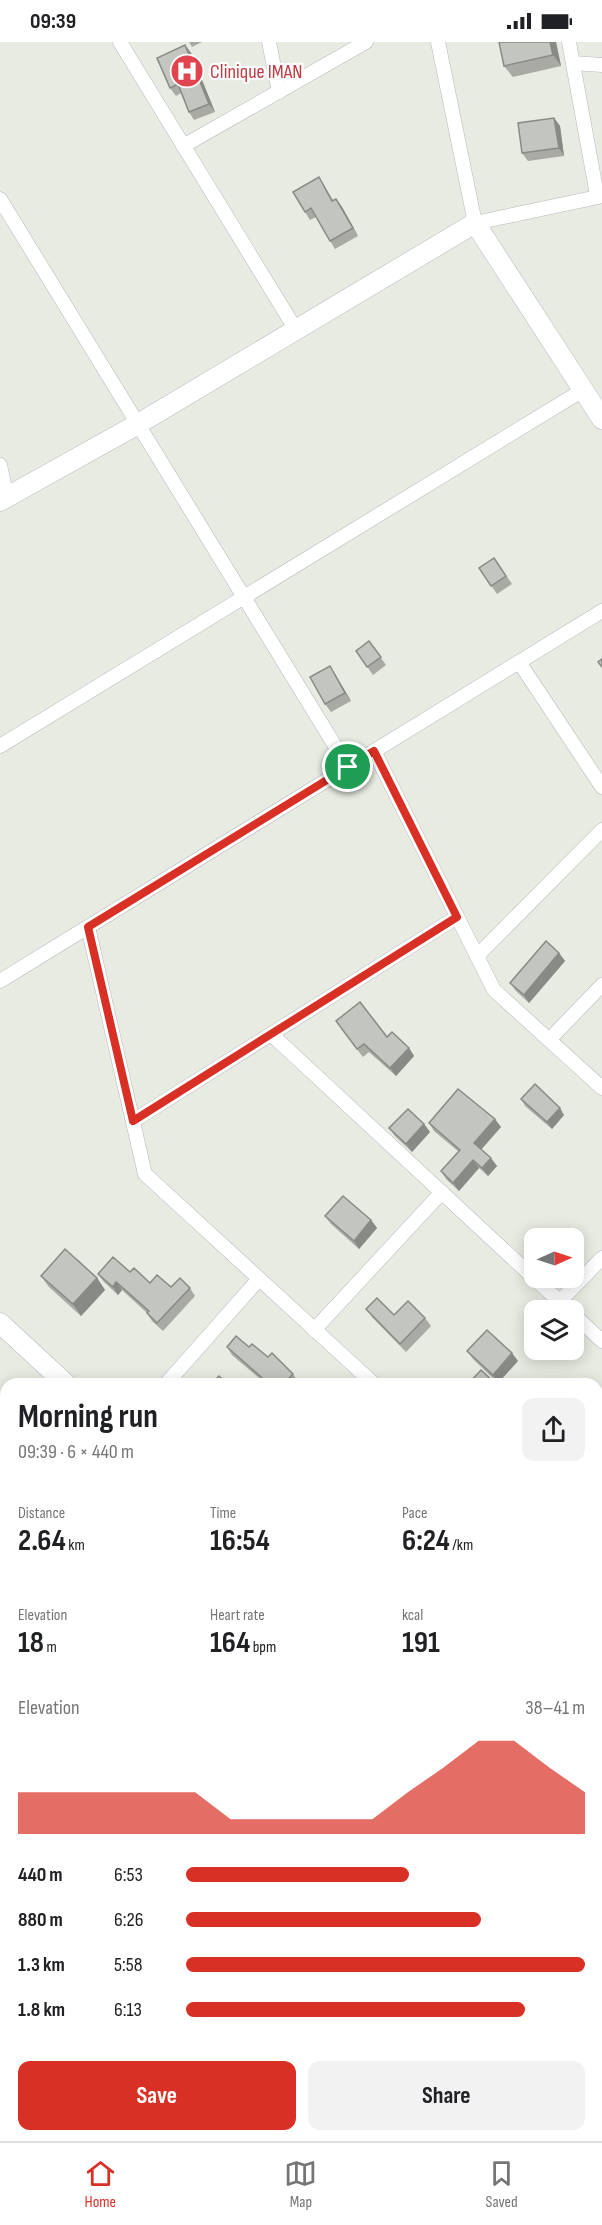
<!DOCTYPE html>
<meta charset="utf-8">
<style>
body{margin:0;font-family:"Sofia Sans Condensed",sans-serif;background:#f2f2f2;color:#202124;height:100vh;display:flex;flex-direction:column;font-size:22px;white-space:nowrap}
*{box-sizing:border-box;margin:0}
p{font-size:20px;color:#757577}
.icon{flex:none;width:33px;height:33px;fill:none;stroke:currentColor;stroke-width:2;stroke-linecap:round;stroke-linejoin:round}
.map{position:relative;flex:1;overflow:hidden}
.panel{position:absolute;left:0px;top:1336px;width:603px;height:764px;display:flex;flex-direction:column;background:#fff;border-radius:18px 18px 0 0;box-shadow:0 3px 15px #0003}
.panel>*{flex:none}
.needle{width:39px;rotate:87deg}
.tools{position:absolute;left:524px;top:1186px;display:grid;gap:12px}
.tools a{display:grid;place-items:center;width:60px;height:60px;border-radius:12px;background:#fff;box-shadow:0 3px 15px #0003;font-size:30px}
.pin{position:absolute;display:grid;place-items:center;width:51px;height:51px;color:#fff;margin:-26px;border:3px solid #fff;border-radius:50%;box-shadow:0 2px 6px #0007}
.round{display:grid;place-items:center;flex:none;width:63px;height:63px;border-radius:12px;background:#f2f2f2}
.overview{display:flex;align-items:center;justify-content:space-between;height:102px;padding:0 18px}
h1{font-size:33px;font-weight:700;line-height:45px}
.figures{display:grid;grid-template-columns:repeat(3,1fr);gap:9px;height:102px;padding:6px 18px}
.figures div{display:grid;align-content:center}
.figures b{font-size:30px;font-weight:700}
.figures small{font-size:16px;font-weight:400}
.figures p{font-size:16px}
.chart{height:168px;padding:12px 18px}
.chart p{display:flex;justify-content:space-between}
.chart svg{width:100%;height:108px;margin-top:6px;fill:#d93025;opacity:.7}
.cta{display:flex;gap:12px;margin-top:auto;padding:12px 18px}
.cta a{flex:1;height:69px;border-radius:12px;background:#d93025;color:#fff;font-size:24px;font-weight:700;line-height:69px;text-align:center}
.cta a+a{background:#f2f2f2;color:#202124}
ul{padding:0 18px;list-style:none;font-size:20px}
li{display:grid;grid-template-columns:96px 72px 1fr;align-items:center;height:45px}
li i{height:15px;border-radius:8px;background:#d93025}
.status{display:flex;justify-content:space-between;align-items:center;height:42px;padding:0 30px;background:#fff;direction:ltr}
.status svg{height:16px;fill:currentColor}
.menu{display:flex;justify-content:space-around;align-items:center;height:84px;border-top:2px solid #e0e0e0;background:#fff;font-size:16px;color:#757577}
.menu a{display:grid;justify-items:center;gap:3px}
.menu .current{color:#d93025}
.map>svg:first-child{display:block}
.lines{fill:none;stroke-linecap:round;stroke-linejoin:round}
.street-casing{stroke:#b7b7bc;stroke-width:15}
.secondary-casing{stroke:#bbbac1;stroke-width:21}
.street{stroke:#fff;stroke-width:14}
.secondary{stroke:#fff;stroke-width:20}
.wall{fill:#a8aaa3}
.shaded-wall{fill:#888b85}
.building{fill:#c3c6be;stroke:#888b85;stroke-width:1.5}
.route-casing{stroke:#fff;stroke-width:12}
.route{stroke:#d93025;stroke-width:8}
.labels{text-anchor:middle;stroke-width:4.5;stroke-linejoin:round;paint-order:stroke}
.health-label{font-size:20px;fill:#be3a42;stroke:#fff;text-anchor:start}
</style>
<div class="status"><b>09:39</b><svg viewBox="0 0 49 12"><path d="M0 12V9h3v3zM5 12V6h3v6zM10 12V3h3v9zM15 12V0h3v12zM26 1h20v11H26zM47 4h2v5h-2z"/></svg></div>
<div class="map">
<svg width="602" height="2099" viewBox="0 0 602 2099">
<rect width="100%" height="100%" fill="#e7ebe1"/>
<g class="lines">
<!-- street casing -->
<g class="street-casing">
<g id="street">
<polyline points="120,0 296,288"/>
<polyline points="269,0 279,50"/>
<polyline points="438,0 475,181 602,154"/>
<polyline points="569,0 597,153"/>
<polyline points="573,21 602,23"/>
<polyline points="183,104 366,0"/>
<polyline points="0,157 348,725"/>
<polyline points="0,423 7,457"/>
<polyline points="519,620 602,745"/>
<polyline points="0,704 583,348"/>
<polyline points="374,709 494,948 602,1046"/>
<polyline points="88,885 145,1132 374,1342"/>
<polyline points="477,914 602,788"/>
<polyline points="0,939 602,569"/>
<polyline points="271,992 534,1236"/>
<polyline points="549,998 602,943"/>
<polyline points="133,1079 457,875"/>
<polyline points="534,1236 570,1269"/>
<polyline points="560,1259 602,1216"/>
<polyline points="573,1272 602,1299"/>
<polyline points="314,1288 442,1150"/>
<polyline points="166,1342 259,1237"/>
<polyline points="0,1485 6,1491"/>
<polyline points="597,1547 602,1551"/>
<polyline points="0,1663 6,1656"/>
<polyline points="0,1712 6,1718"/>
<polyline points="0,1914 6,1907"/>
<polyline points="597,1948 602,1942"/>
<polyline points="582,2094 587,2099"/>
<polyline points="462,2099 467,2094"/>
</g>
</g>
<!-- secondary casing -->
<g class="secondary-casing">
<g id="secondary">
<polyline points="0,459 138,382 475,181 602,377"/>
<polyline points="0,1281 66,1342"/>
<polyline points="597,1539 602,1534"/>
<polyline points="597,1832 602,1836"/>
<polyline points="100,2099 104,2094"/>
</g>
</g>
<!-- street -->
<use href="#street" class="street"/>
<!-- secondary -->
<use href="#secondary" class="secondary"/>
</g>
<!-- wall -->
<g class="wall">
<polygon points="189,0 202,0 192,5"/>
<polygon points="556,0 561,24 513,35 504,24"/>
<polygon points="185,3 191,11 215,70 194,78 189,70 181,51 176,54 170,46"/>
<polygon points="554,76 560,84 564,114 528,119 522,111"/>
<polygon points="324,143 333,158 336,157 342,165 358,194 335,207 316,175 310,178 305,170"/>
<polygon points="494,516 512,542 497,552 479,526"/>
<polygon points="369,599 386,623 373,633 356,609"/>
<polygon points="335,632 351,659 331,670 325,662"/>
<polygon points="559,911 565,919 529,961 516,949 510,941"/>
<polygon points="341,987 387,995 409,1006 414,1014 396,1034 369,1010 363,1015"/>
<polygon points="521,1057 564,1073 552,1087 525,1064"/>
<polygon points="429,1081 501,1085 481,1107 497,1124 488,1134 479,1126 459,1149 446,1137 441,1129 459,1110 434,1089"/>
<polygon points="424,1082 430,1090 412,1110 395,1094 389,1086"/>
<polygon points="325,1174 371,1178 377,1186 359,1207 331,1182"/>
<polygon points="130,1230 150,1241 171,1245 190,1246 195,1254 163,1289 152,1279 147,1271 122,1248 118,1253 104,1240 98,1232"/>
<polygon points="41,1234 97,1236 105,1248 81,1274 49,1245"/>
<polygon points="366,1267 394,1273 425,1276 431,1284 406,1310 372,1275"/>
<polygon points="227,1305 249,1305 268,1315 293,1332 298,1340 295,1342 266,1342 232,1313"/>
<polygon points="467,1309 518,1319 498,1341 473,1317"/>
<polygon points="347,2094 372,2094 367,2099 353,2099"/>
</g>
<!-- shaded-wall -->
<g class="shaded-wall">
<polygon points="550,0 556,0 561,24 553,13"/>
<polygon points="185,3 191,11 215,70 209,62"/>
<polygon points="554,76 560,84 564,114 559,106"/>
<polygon points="336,157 342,165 358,194 353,186"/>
<polygon points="330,624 335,632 351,659 345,651"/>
<polygon points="559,911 565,919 529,961 524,953"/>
<polygon points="409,1006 414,1014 396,1034 390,1026"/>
<polygon points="560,1066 564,1073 552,1087 547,1080"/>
<polygon points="495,1077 501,1085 480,1109 474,1101"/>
<polygon points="424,1082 430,1090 412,1110 406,1102"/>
<polygon points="491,1116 497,1124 488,1134 482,1126"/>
<polygon points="473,1118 479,1126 459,1149 453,1141"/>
<polygon points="371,1178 377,1186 359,1207 354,1199"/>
<polygon points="97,1236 105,1248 81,1274 73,1262"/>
<polygon points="116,1240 122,1248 118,1253 113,1245"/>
<polygon points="512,1311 518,1319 498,1341 493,1333"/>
<polygon points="359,2094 372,2094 367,2099 356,2099 355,2098"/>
</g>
<!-- building -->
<g class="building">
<polygon points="499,0 550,0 553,13 504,24"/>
<polygon points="185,3 209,62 189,70 178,42 170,46 157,16"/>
<polygon points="554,76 559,106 522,111 518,81"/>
<polygon points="319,135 332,159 336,157 353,186 330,199 311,166 305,170 293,150"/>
<polygon points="494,516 506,534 491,544 479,526"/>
<polygon points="369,599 381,615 367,625 356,609"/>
<polygon points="602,617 602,625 598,620"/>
<polygon points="330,624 345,651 325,662 310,635"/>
<polygon points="546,899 559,911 524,953 510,941"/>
<polygon points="360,960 387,995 392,990 409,1006 390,1026 364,1002 357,1007 336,979"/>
<polygon points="535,1042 560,1066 547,1080 521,1057"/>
<polygon points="458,1047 495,1077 474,1101 491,1116 482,1126 473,1118 453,1141 441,1129 460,1108 429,1081"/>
<polygon points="408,1067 424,1082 406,1102 389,1086"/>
<polygon points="343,1154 371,1178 354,1199 325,1174"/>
<polygon points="65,1207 97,1236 73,1262 41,1234"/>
<polygon points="113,1215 130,1230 134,1226 150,1241 157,1233 171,1245 180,1236 190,1246 157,1281 147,1271 149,1269 116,1240 113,1245 98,1232"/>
<polygon points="377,1256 394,1273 408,1259 425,1276 400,1302 366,1267"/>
<polygon points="487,1288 512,1311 493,1333 467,1309"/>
<polygon points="236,1294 249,1305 252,1302 268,1315 272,1311 293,1332 283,1342 269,1342 227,1305"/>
<polygon points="481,1328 496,1342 470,1342 469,1341"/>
<polygon points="219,1334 228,1342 211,1342"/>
<polygon points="351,2094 359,2094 355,2098"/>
</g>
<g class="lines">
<!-- route casing -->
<g class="route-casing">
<polygon id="route" points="374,709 457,875 133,1079 88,885"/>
</g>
<!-- route -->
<use href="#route" class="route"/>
</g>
<!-- icons -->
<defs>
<g id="hospital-disc" transform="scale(1.725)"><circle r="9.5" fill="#e0444e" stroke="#fff"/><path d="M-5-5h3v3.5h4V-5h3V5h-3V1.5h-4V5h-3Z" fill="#fff"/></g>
</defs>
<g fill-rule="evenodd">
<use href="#hospital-disc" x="187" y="29"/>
</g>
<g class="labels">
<!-- health labels -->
<g class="health-label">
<text x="210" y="36">Clinique IMAN</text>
</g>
</g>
</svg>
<div class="tools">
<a><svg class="needle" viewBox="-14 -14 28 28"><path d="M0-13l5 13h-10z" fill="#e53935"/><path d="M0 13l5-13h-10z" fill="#757577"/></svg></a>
<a><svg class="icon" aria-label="layers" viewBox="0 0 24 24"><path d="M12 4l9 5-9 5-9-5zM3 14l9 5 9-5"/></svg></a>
</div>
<div class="pin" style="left:348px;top:725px;background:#1e9e55"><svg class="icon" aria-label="arrive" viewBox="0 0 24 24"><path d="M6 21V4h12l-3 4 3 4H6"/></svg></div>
<section class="panel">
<div class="overview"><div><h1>Morning run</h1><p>09:39 · 6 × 440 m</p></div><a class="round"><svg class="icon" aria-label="share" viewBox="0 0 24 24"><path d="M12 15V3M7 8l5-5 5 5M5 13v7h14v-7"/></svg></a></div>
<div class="figures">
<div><p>Distance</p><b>2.64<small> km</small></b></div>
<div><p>Time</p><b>16:54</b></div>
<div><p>Pace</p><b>6:24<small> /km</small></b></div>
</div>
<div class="figures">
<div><p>Elevation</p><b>18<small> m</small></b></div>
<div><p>Heart rate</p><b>164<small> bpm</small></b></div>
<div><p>kcal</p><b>191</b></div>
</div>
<div class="chart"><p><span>Elevation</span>38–41 m</p>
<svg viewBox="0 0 160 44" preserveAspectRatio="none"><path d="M0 44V27L10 27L20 27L30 27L40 27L50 27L60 38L70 38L80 38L90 38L100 38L110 27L120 17L130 6L140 6L150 17L160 27V44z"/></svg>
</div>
<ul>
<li><b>440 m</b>6:53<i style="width:56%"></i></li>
<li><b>880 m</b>6:26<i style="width:74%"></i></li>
<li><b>1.3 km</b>5:58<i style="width:100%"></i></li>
<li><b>1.8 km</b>6:13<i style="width:85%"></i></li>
</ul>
<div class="cta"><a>Save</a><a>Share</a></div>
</section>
</div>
<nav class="menu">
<a class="current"><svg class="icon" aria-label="home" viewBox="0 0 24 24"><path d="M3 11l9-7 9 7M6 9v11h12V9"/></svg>Home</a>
<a><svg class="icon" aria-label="map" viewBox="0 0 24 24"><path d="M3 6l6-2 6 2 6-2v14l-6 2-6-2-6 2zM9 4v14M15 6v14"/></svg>Map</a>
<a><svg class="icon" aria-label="saved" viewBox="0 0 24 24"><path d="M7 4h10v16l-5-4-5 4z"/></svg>Saved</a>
</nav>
